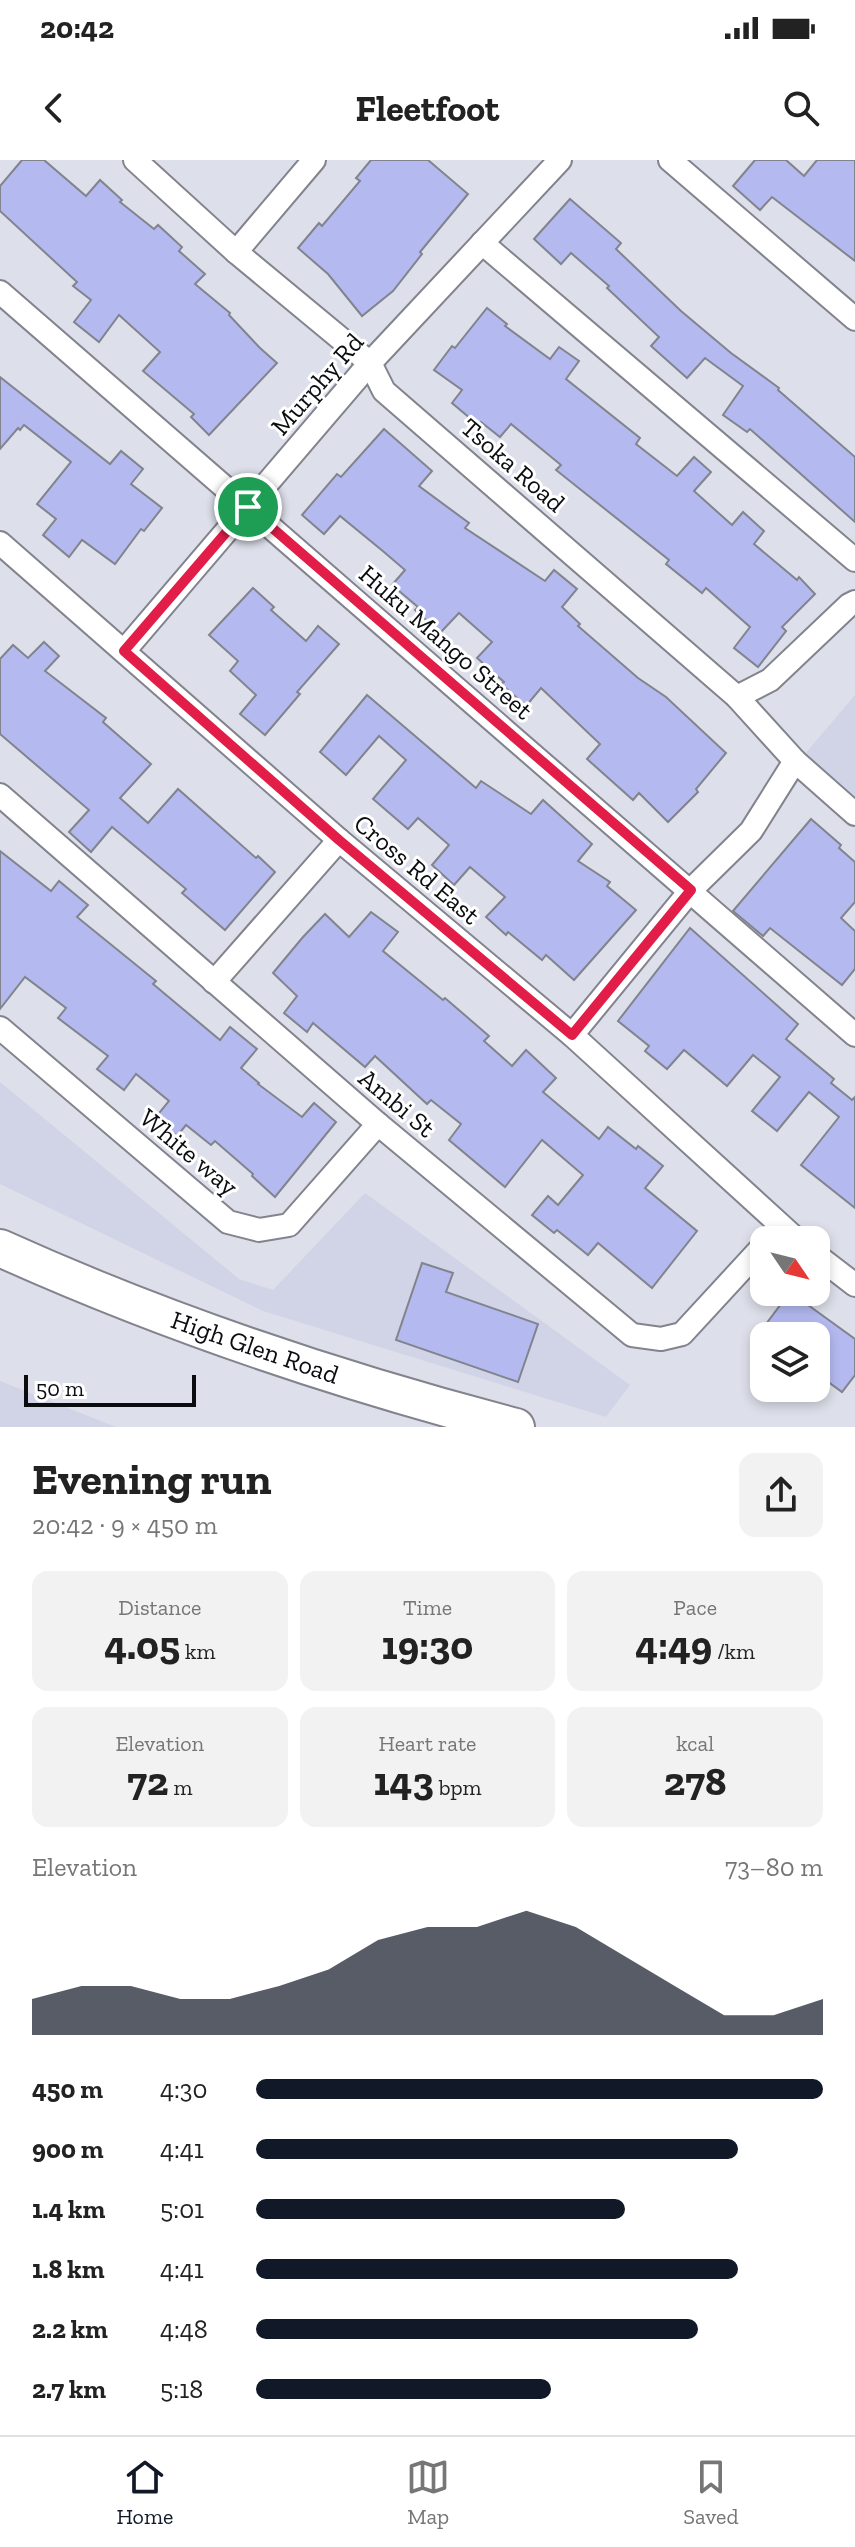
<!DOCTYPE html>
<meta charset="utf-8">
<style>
body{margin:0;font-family:"Zilla Slab",serif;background:#f2f2f2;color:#222;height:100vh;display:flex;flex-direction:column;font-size:30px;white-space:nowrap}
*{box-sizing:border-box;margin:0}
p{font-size:26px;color:#767676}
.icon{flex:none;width:44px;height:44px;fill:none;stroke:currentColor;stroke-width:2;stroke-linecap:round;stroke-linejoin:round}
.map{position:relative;height:1267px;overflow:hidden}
.panel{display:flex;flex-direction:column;background:#fff;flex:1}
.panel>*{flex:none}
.needle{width:52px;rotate:125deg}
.fabs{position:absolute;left:750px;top:1066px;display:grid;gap:16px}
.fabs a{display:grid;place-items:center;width:80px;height:80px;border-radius:16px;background:#fff;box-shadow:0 4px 12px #0003;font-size:40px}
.scale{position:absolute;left:24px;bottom:20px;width:172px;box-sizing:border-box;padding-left:8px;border:4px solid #0b0c0f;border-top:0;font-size:22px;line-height:28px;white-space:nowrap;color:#0b0c0f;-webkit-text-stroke:6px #fff;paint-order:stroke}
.pin{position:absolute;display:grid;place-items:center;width:68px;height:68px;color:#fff;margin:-34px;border:4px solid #fff;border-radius:50%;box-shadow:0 2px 8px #0007}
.round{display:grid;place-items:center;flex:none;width:84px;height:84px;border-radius:16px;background:#f2f2f2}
.headline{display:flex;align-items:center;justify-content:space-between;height:136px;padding:0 32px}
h1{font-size:44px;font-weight:700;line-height:60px}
.stats{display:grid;grid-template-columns:repeat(3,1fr);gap:12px;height:136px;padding:8px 32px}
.stats div{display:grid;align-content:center;border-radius:16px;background:#f2f2f2;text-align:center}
.stats b{font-size:40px;font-weight:700}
.stats small{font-size:22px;font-weight:400}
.stats p{font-size:22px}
.chart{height:224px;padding:16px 32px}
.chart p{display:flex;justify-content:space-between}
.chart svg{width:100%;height:144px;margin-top:8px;fill:#111827;opacity:.7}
ul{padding:0 32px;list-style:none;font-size:26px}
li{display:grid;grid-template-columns:128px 96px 1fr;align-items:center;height:60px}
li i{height:20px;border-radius:10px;background:#111827}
.status{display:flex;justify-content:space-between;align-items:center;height:56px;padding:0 40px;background:#fff;direction:ltr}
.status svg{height:22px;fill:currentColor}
header{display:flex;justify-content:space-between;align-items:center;height:104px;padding:0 32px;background:#fff;font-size:36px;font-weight:700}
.menu{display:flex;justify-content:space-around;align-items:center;height:112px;border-top:2px solid #e0e0e0;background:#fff;font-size:22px;color:#767676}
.menu a{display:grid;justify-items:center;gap:4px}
.menu .selected{color:#111827}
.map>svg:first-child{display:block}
.built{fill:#d1d4e6}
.building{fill:#b4baf0;stroke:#81838d;stroke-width:2}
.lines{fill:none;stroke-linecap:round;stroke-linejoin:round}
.minor-casing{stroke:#82838d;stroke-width:26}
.primary-casing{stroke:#82838d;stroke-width:40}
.minor{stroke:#fff;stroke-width:22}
.primary{stroke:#fff;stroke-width:36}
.route-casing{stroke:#fff;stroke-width:16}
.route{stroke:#e11d48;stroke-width:10}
.labels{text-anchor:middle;stroke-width:6;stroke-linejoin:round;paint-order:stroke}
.street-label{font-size:26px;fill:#0b0c0f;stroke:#fff}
</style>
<div class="status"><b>20:42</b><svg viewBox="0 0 49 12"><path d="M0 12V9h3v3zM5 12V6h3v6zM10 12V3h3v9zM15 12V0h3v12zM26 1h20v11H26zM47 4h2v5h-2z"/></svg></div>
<header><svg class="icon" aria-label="back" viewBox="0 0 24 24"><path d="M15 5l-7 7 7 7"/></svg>Fleetfoot<svg class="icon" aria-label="search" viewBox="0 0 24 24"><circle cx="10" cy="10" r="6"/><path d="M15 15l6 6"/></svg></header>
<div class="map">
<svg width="855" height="1267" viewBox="0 0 855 1267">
<rect width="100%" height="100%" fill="#dddfea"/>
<!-- built -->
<g class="built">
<polygon points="855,535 855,639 804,595"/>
<polygon points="0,922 239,1119 273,1130 365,1033 630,1225 606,1257 263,1151 0,1024"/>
<polygon points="0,1221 116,1267 0,1267"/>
</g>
<!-- building -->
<g class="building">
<polygon points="22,0 44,0 86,36 100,20 122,40 120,42 154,69 158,65 182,87 179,91 205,114 195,124 230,153 229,155 260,188 277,203 209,275 191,257 194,254 143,211 160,192 119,155 99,182 74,162 91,140 73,126 77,122 0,51 0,26"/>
<polygon points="371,0 428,0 468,34 420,92 422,94 393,131 362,156 328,114 298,88 319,63 322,66 360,21 356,18"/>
<polygon points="755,0 786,0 804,16 817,0 855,0 855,101 772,37 760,50 733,26"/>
<polygon points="570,39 621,83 616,89 681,151 731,193 779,228 778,230 855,297 855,362 750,269 747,272 723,255 743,226 705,198 687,218 651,186 659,177 607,128 609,126 571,93 561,104 534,79"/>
<polygon points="487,148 507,164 505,166 550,199 559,187 579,201 566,219 640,278 636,284 677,316 694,297 711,312 694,331 732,365 743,352 764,371 754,384 797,420 799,417 815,434 782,467 786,471 758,507 734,488 750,467 706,428 702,433 666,404 669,400 556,310 561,305 511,264 500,277 481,262 478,265 452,243 462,230 434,210 452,186 455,188"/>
<polygon points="0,217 110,304 121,291 143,309 131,324 162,348 144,371 141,369 115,404 82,380 69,397 43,375 56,359 37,344 71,302 24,265 20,270 18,268 0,289"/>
<polygon points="384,269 432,311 419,326 469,363 465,368 545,421 554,410 577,429 562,447 580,464 578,466 638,518 666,537 726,593 696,629 698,632 668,662 639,633 633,640 587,599 600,584 541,528 526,546 501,524 504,522 477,498 492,482 459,453 440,473 415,450 418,447 392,425 405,410 384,392 340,356 324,374 302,355 337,314 341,317"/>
<polygon points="253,428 274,447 271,450 306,481 318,466 339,484 297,532 300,534 265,575 240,554 256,535 230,511 238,501 209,475"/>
<polygon points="44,482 59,496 45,511 106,558 103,562 151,604 120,638 148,663 178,629 256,698 258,696 275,712 225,770 182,733 186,729 112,667 91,692 69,672 89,650 0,574 0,499 13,485 28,498"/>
<polygon points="367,535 476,628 481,621 531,654 543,640 592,684 578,701 610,722 607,726 636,750 574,820 546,795 542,800 508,772 506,775 486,757 505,737 470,707 454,725 432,705 449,685 418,658 408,669 373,639 406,600 379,576 346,615 320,592"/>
<polygon points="811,659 841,685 839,688 855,702 855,742 841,758 855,771 855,809 842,825 770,768 763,776 733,751"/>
<polygon points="0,691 51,731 59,721 88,745 77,757 156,821 153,824 220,880 230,867 257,889 241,908 259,923 258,924 302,957 314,943 336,962 275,1037 252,1016 253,1014 215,981 211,985 186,965 177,976 155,958 169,941 136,914 124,930 97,909 108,896 58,858 66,848 25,817 0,849"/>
<polygon points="371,752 398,772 383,791 443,840 445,838 489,876 484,881 512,906 526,890 556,918 543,932 599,979 608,967 636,989 638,986 663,1006 645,1028 697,1071 652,1128 598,1083 588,1095 557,1070 554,1073 532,1055 548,1036 558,1045 583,1015 542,980 505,1027 449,980 461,964 431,940 427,944 375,896 365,907 313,863 307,872 284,853 297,836 273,813 303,777 325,754 349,777"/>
<polygon points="690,768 798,864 786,879 834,919 831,923 852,940 855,937 855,1048 801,1005 839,957 809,932 777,971 752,951 780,917 753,895 727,926 684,890 667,909 645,891 649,886 618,861"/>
<polygon points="422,1103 453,1113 446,1132 538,1164 518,1222 396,1180"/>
<polygon points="790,1132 855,1179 855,1215 842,1232 816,1213 816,1176 757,1176"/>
</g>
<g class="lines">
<!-- minor casing -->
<g class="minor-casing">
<g id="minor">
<polyline points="135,0 236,92 370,203 384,231 737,537 795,601 855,654"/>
<polyline points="670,0 855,159"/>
<polyline points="482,83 855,400"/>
<polyline points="236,92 314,0"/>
<polyline points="0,132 855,875"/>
<polyline points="0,383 339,680 572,875 797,1080"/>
<polyline points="124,491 370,203 560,0"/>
<polyline points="737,537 770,520 849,445 855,442"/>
<polyline points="0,635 378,964 632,1175 661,1179 682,1174 764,1085"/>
<polyline points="214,822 339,680"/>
<polyline points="0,868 228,1062 259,1070 289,1065 378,964"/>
<polyline points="572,875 691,730 751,671 795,601"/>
<polyline points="816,1095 855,1125"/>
</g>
</g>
<!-- primary casing -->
<g class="primary-casing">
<path id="primary" d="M 0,1088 C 166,1163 340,1221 516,1267"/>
</g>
<!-- minor -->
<use href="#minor" class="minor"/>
<!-- primary -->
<use href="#primary" class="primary"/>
</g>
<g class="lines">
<!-- route casing -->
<g class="route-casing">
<polygon id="route" points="248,347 691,730 572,875 339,680 124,491"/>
</g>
<!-- route -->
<use href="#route" class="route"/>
</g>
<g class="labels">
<!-- street labels -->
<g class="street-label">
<text transform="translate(317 224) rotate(-49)" y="9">Murphy Rd</text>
<text transform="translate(513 305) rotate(41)" y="9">Tsoka Road</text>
<text transform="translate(446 482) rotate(41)" y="9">Huku Mango Street</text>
<text transform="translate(417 709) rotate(40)" y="9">Cross Rd East</text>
<text transform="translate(397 943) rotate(40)" y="9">Ambi St</text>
<text transform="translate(189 992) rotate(40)" y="9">White way</text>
<text transform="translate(255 1187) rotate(19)" y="9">High Glen Road</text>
</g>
</g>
</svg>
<div class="fabs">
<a><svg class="needle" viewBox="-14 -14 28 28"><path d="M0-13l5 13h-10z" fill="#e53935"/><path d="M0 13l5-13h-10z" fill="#767676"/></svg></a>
<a><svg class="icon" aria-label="layers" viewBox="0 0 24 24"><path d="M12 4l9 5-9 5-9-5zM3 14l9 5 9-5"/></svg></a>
</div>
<div class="scale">50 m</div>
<div class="pin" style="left:248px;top:347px;background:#1e9e55"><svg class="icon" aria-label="arrive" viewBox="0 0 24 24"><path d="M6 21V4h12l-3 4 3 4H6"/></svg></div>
</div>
<section class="panel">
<div class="headline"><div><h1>Evening run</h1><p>20:42 · 9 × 450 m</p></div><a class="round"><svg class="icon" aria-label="share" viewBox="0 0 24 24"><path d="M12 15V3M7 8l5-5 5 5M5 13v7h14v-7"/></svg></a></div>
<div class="stats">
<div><p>Distance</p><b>4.05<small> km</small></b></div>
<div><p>Time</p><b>19:30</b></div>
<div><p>Pace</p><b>4:49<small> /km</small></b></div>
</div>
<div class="stats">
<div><p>Elevation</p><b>72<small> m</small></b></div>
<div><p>Heart rate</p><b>143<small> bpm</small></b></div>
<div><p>kcal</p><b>278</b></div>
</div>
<div class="chart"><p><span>Elevation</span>73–80 m</p>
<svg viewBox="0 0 160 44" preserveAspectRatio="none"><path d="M0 44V33L10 29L20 29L30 33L40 33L50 29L60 24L70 15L80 11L90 11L100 6L110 11L120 20L130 29L140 38L150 38L160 33V44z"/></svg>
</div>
<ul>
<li><b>450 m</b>4:30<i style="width:100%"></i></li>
<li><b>900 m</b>4:41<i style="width:85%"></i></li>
<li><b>1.4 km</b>5:01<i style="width:65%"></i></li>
<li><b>1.8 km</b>4:41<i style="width:85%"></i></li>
<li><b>2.2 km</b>4:48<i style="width:78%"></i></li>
<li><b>2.7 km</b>5:18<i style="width:52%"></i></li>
</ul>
</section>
<nav class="menu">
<a class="selected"><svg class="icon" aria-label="home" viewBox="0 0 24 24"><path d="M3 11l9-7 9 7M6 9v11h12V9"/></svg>Home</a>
<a><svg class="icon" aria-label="map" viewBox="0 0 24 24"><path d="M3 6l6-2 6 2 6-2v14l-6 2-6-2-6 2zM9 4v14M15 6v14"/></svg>Map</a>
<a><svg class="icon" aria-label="saved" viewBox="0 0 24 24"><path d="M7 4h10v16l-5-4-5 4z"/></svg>Saved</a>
</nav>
